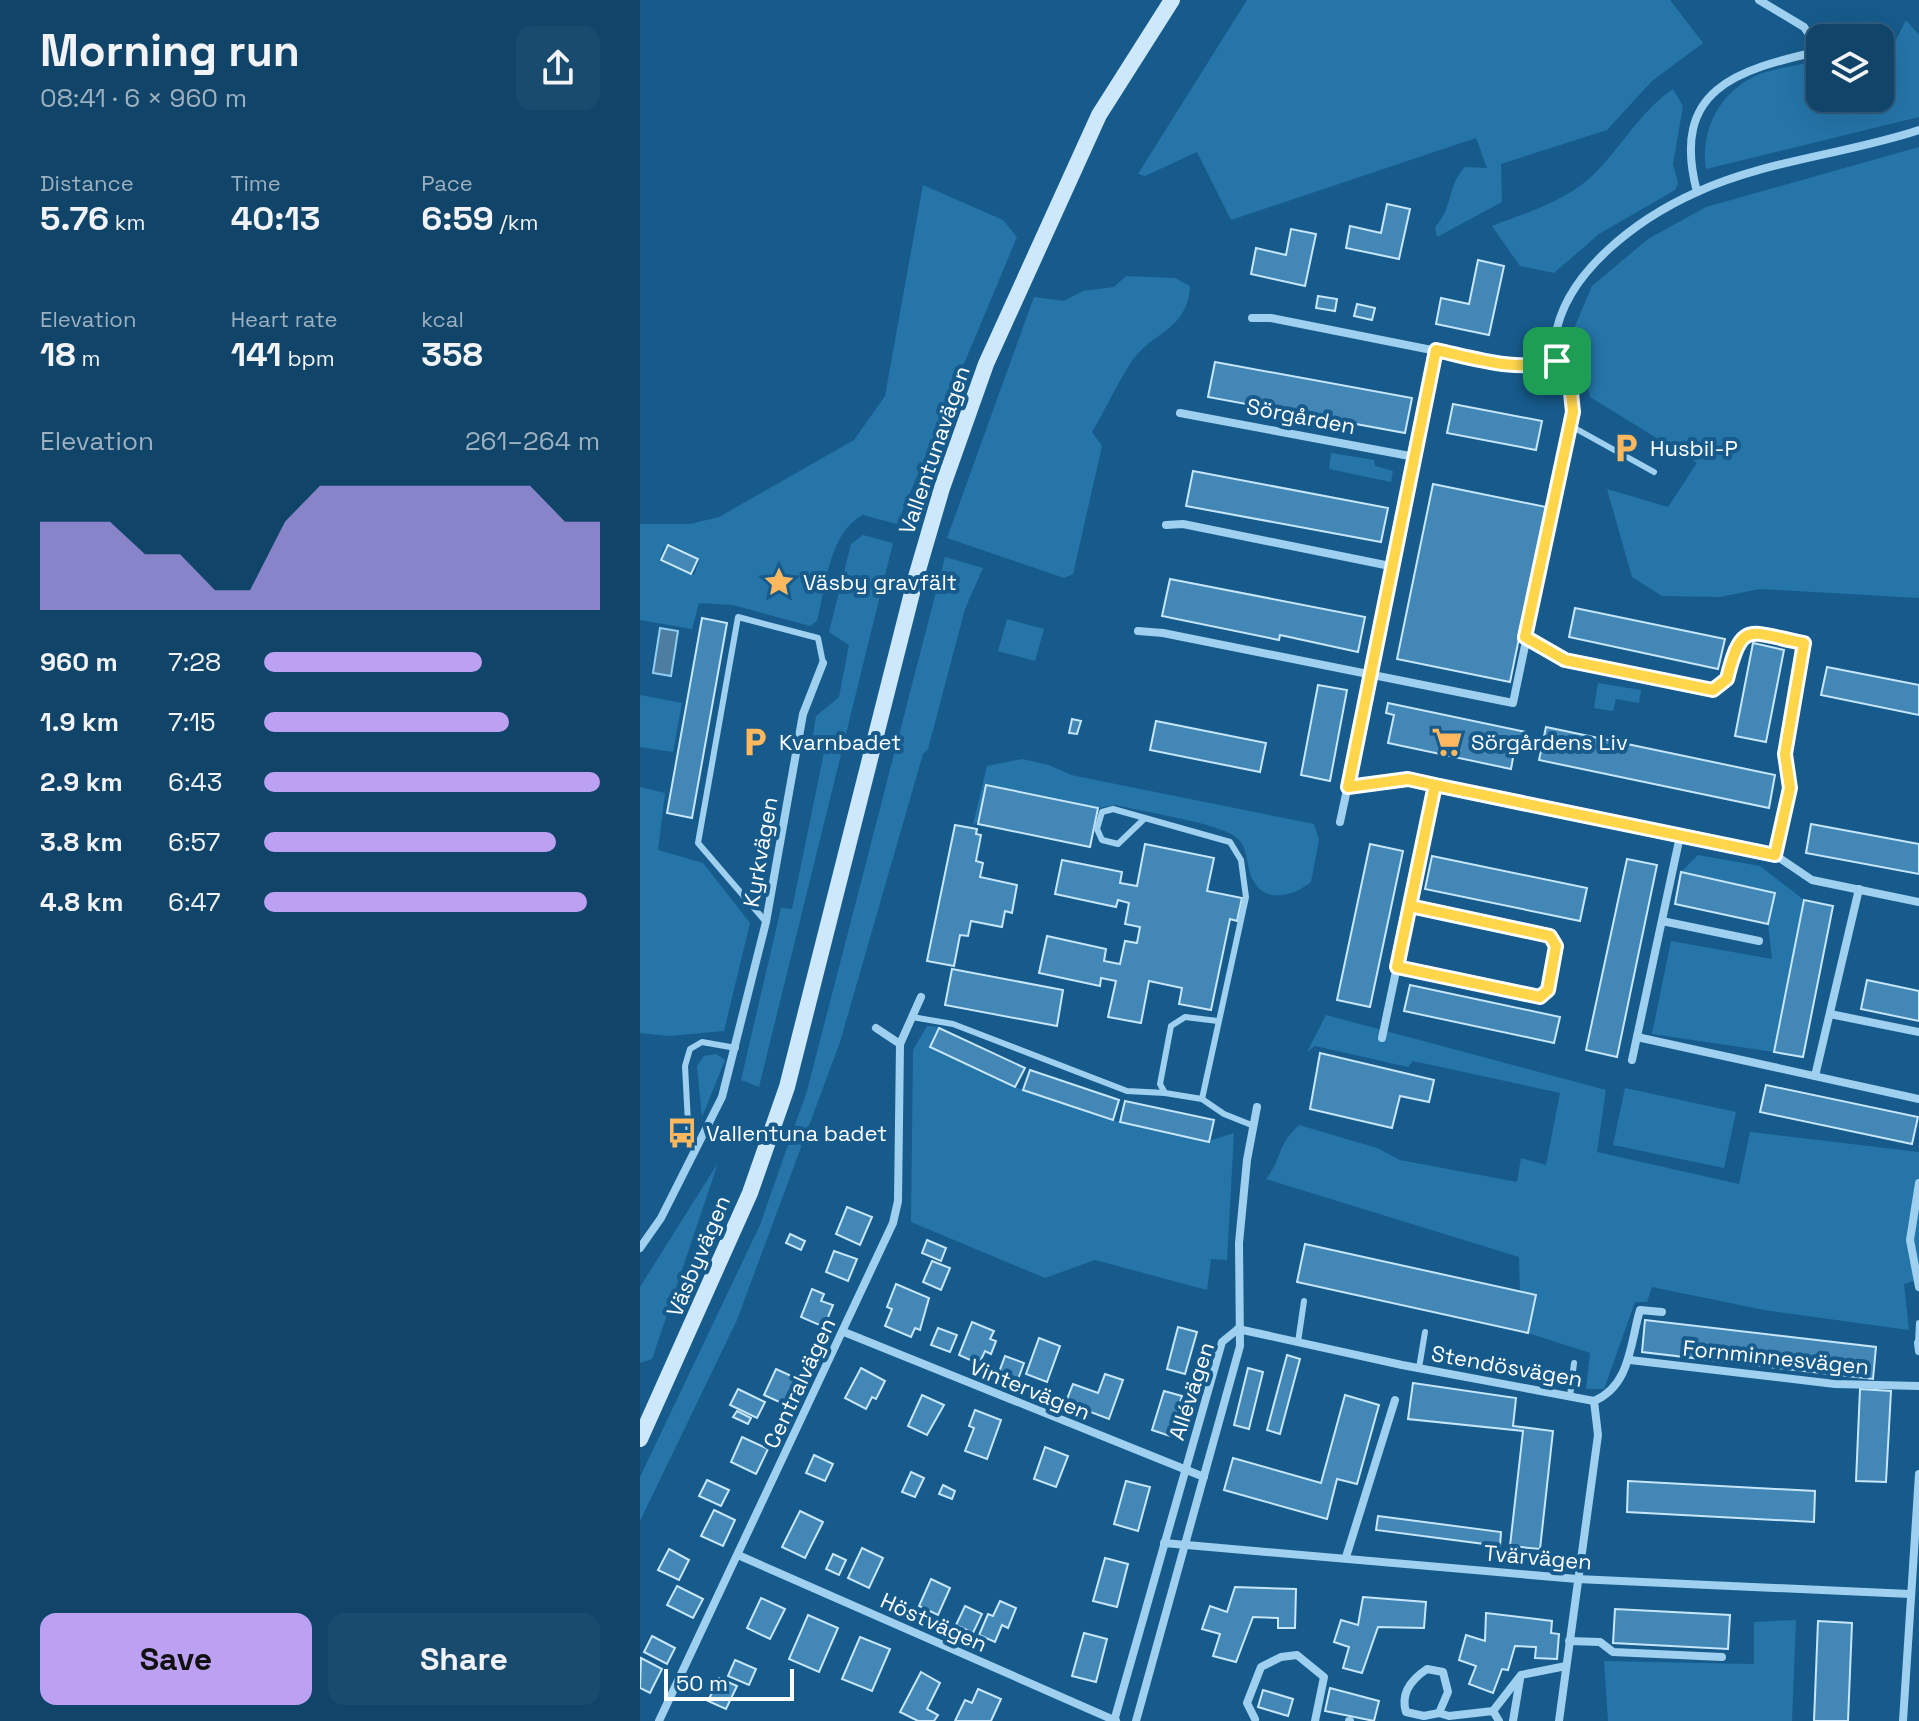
<!DOCTYPE html>
<meta charset="utf-8">
<style>
body{margin:0;font-family:"Space Grotesk",sans-serif;background:#194b6f;color:#f1f3f6;height:100vh;display:flex;flex-direction:column;font-size:30px;white-space:nowrap}
*{box-sizing:border-box;margin:0}
p{font-size:26px;color:#9cb0c0}
.icon{flex:none;width:44px;height:44px;fill:none;stroke:currentColor;stroke-width:2;stroke-linecap:round;stroke-linejoin:round}
.map{position:relative;flex:1;overflow:hidden}
.sheet{display:flex;flex-direction:column;background:#104469;width:640px}
.sheet>*{flex:none}
.fabs{position:absolute;left:1166px;top:24px;display:grid;gap:16px}
.fabs a{display:grid;place-items:center;width:88px;height:88px;border-radius:16px;background:#104469;box-shadow:0 8px 32px #0002,0 0 0 2px #305c7d;font-size:40px}
.scale{position:absolute;left:24px;bottom:20px;width:130px;box-sizing:border-box;padding-left:8px;border:4px solid #fff;border-top:0;font-size:22px;line-height:28px;white-space:nowrap;color:#fff;-webkit-text-stroke:6px #165b8c;paint-order:stroke}
.pin{position:absolute;display:grid;place-items:center;width:68px;height:68px;color:#fff;margin:-34px;border-radius:16px;box-shadow:0 4px 12px #0006}
.round{display:grid;place-items:center;flex:none;width:84px;height:84px;border-radius:16px;background:#194b6f}
.summary{display:flex;align-items:center;justify-content:space-between;height:136px;padding:0 40px}
h1{font-size:44px;font-weight:800;line-height:60px}
.metrics{display:grid;grid-template-columns:repeat(3,1fr);gap:12px;height:136px;padding:8px 40px}
.metrics div{display:grid;align-content:center}
.metrics b{font-size:34px;font-weight:800}
.metrics small{font-size:22px;font-weight:400}
.metrics p{font-size:22px}
.chart{height:224px;padding:16px 40px}
.chart p{display:flex;justify-content:space-between}
.chart svg{width:100%;height:144px;margin-top:8px;fill:#bca0f2;opacity:.7}
.cta{display:flex;gap:16px;margin-top:auto;padding:16px 40px}
.cta a{flex:1;height:92px;border-radius:16px;background:#bca0f2;color:#111;font-size:32px;font-weight:800;line-height:92px;text-align:center}
.cta a+a{background:#194b6f;color:#f1f3f6}
ul{padding:0 40px;list-style:none;font-size:26px}
li{display:grid;grid-template-columns:128px 96px 1fr;align-items:center;height:60px}
li i{height:20px;border-radius:10px;background:#bca0f2}
main{display:flex;flex:1;min-height:0}
.map>svg:first-child{display:block}
.green{fill:#2575a9;fill-rule:evenodd}
.water{fill:#4d7ea1;stroke:#91cdf2;stroke-width:2}
.building{fill:#4387b7;stroke:#c6e6fb;stroke-width:2}
.lines{fill:none;stroke-linecap:round;stroke-linejoin:round}
.lane{stroke:#9fd0ef;stroke-width:6}
.street{stroke:#9fd0ef;stroke-width:8}
.secondary{stroke:#cde8fb;stroke-width:16}
.route-casing{stroke:#fff;stroke-width:16}
.route{stroke:#ffd54a;stroke-width:10}
.labels{text-anchor:middle;stroke-width:8;stroke-linejoin:round;paint-order:stroke}
.street-label{font-size:22px;fill:#fff;stroke:#165b8c}
.poi-label{font-size:22px;fill:#fff;stroke:#165b8c;text-anchor:start}
</style>
<main>
<section class="sheet">
<div class="summary"><div><h1>Morning run</h1><p>08:41 · 6 × 960 m</p></div><a class="round"><svg class="icon" aria-label="share" viewBox="0 0 24 24"><path d="M12 15V3M7 8l5-5 5 5M5 13v7h14v-7"/></svg></a></div>
<div class="metrics">
<div><p>Distance</p><b>5.76<small> km</small></b></div>
<div><p>Time</p><b>40:13</b></div>
<div><p>Pace</p><b>6:59<small> /km</small></b></div>
</div>
<div class="metrics">
<div><p>Elevation</p><b>18<small> m</small></b></div>
<div><p>Heart rate</p><b>141<small> bpm</small></b></div>
<div><p>kcal</p><b>358</b></div>
</div>
<div class="chart"><p><span>Elevation</span>261–264 m</p>
<svg viewBox="0 0 160 44" preserveAspectRatio="none"><path d="M0 44V17L10 17L20 17L30 27L40 27L50 38L60 38L70 17L80 6L90 6L100 6L110 6L120 6L130 6L140 6L150 17L160 17V44z"/></svg>
</div>
<ul>
<li><b>960 m</b>7:28<i style="width:65%"></i></li>
<li><b>1.9 km</b>7:15<i style="width:73%"></i></li>
<li><b>2.9 km</b>6:43<i style="width:100%"></i></li>
<li><b>3.8 km</b>6:57<i style="width:87%"></i></li>
<li><b>4.8 km</b>6:47<i style="width:96%"></i></li>
</ul>
<div class="cta"><a>Save</a><a>Share</a></div>
</section>
<div class="map">
<svg width="1279" height="1721" viewBox="0 0 1279 1721">
<rect width="100%" height="100%" fill="#165b8c"/>
<!-- green -->
<g class="green">
<path d="M 607,0 L 1030,0 L 1063,43 L 1012,81 L 967,130 L 861,164 L 862,202 L 797,237 L 795,227 C 813,209 807,185 825,167 L 847,168 L 836,138 L 591,220 L 557,152 L 505,176 L 498,174 Z"/>
<path d="M 1266,20 L 1279,35 L 1279,117 L 1066,169 C 1060,128 1081,90 1120,74 C 1139,67 1161,66 1180,59 L 1180,98 L 1240,98 L 1240,43 L 1255,42 Z"/>
<path d="M 1033,89 L 1043,106 L 1033,164 L 1038,183 L 1035,190 L 959,234 L 914,273 L 880,266 L 852,226 C 887,213 931,199 957,171 C 984,143 1001,111 1033,89 Z"/>
<polygon points="1279,147 1279,598 1120,589 1080,597 1022,596 992,577 967,489 1028,507 1057,463 950,397 933,331 952,286 1008,239 1066,207"/>
<path d="M 283,185 L 363,220 L 377,237 L 257,524 L 223,515 C 189,532 186,586 177,621 L 170,626 L 93,605 L 59,603 L 52,629 L 0,620 L 0,524 L 50,524 L 79,517 L 214,440 L 245,396 ZM 31,544 L 60,559 L 54,575 L 19,561 L 23,549 Z"/>
<path d="M 486,276 L 535,278 L 550,286 C 548,330 513,331 492,361 C 477,383 466,409 452,432 L 462,446 L 433,574 L 424,578 L 307,538 L 394,297 L 424,301 L 443,291 L 474,287 Z"/>
<polygon points="691,453 734,460 735,466 753,471 751,482 689,469"/>
<polygon points="223,535 253,543 119,1087 101,1080 141,908 152,909 187,738 173,735 176,716 199,697 209,645 189,632 211,544"/>
<polygon points="305,557 343,568 325,609 288,749 283,754 200,1042 97,1320 0,1521 0,1477 120,1225 167,1091"/>
<polygon points="367,619 404,629 395,661 358,651"/>
<polygon points="958,683 1001,690 999,703 976,699 973,711 954,708"/>
<polygon points="0,695 42,703 33,752 0,747"/>
<path d="M 382,759 L 409,765 L 431,775 L 674,824 L 679,840 L 671,882 C 655,895 626,905 613,880 C 604,863 611,843 589,833 C 564,821 505,812 476,805 L 458,808 L 346,785 L 339,821 L 333,825 L 347,766 Z"/>
<polygon points="0,787 25,793 18,850 63,863 110,923 84,1031 29,1036 0,1033"/>
<polygon points="1058,855 1120,866 1164,900 1134,1052 1012,1034 1031,941 1132,959 1128,924 1135,893 1041,872"/>
<path d="M 686,1015 L 966,1090 L 957,1152 L 1099,1184 L 1110,1132 L 1279,1152 L 1279,1279 L 1264,1284 L 1269,1330 L 1124,1310 L 1012,1287 L 1007,1302 L 995,1302 L 964,1389 L 946,1389 L 950,1353 L 888,1333 L 896,1296 L 880,1292 L 879,1257 L 626,1179 C 643,1158 635,1148 659,1125 L 737,1148 L 760,1160 L 877,1182 L 881,1158 L 906,1165 L 920,1093 L 773,1061 L 768,1067 L 675,1046 L 667,1052 Z"/>
<polygon points="287,1026 300,1027 291,1048 375,1087 473,1120 569,1141 594,1133 587,1260 571,1259 567,1290 455,1260 405,1278 271,1222 273,1050"/>
<polygon points="76,1054 85,1060 62,1117 57,1066 64,1056"/>
<polygon points="985,1088 1096,1112 1084,1168 973,1145"/>
<polygon points="78,1163 12,1359 0,1363 0,1287"/>
<polygon points="1156,1620 1152,1721 968,1721 964,1661 1114,1664 1114,1622"/>
</g>
<!-- water -->
<polygon class="water" points="20,628 38,631 31,676 13,673"/>
<!-- building -->
<g class="building">
<polygon points="747,204 770,209 759,259 706,248 710,226 741,233"/>
<polygon points="651,229 676,234 665,286 611,274 616,248 646,255"/>
<polygon points="838,260 864,266 849,335 796,324 801,298 829,304"/>
<polygon points="678,296 697,299 695,311 676,308"/>
<polygon points="717,304 735,308 732,320 714,316"/>
<polygon points="575,362 772,398 765,433 568,397"/>
<polygon points="813,404 902,421 896,450 807,433"/>
<polygon points="553,471 748,508 741,542 546,506"/>
<polygon points="793,484 906,507 870,682 757,659"/>
<polygon points="28,545 58,559 51,574 21,560"/>
<polygon points="530,579 725,617 718,652 640,635 639,640 522,616"/>
<polygon points="935,608 1085,639 1078,669 929,637"/>
<polygon points="62,618 87,623 52,818 27,813"/>
<polygon points="1113,643 1144,650 1126,742 1095,736"/>
<polygon points="1187,667 1279,685 1279,715 1181,695"/>
<polygon points="678,685 707,690 690,781 661,775"/>
<polygon points="748,703 886,732 883,748 875,747 871,769 748,743 754,715 746,713"/>
<polygon points="432,719 441,721 437,734 429,733"/>
<polygon points="516,721 626,743 620,772 510,750"/>
<polygon points="906,727 1135,775 1129,808 899,760"/>
<polygon points="346,785 458,808 450,847 338,824"/>
<polygon points="1171,824 1279,844 1279,874 1166,853"/>
<polygon points="315,825 337,829 336,834 341,835 336,861 343,863 340,877 377,885 372,913 365,911 362,927 331,921 328,936 320,935 314,966 287,961"/>
<polygon points="505,844 574,858 567,891 602,898 597,921 590,919 571,1010 539,1004 542,988 509,981 501,1023 468,1017 476,981 461,978 460,986 399,973 407,936 466,949 464,961 480,964 485,941 497,943 500,927 485,924 489,903 478,900 476,907 415,894 422,860 482,872 480,883 497,886"/>
<polygon points="730,844 763,851 730,1007 697,1000"/>
<polygon points="792,856 947,888 940,921 785,889"/>
<polygon points="987,859 1017,865 977,1057 946,1050"/>
<polygon points="1041,872 1135,893 1128,924 1035,904"/>
<polygon points="1164,900 1193,906 1163,1057 1134,1052"/>
<polygon points="312,969 423,990 417,1026 305,1005"/>
<polygon points="1227,980 1279,991 1279,1021 1221,1009"/>
<polygon points="770,985 920,1017 914,1043 764,1011"/>
<polygon points="299,1028 385,1068 375,1087 290,1047"/>
<polygon points="680,1053 794,1080 789,1102 760,1096 752,1128 670,1109"/>
<polygon points="390,1070 479,1100 473,1120 383,1090"/>
<polygon points="1126,1085 1278,1117 1272,1144 1120,1112"/>
<polygon points="485,1101 574,1120 569,1142 480,1122"/>
<polygon points="207,1207 232,1217 220,1245 196,1234"/>
<polygon points="150,1234 165,1241 161,1250 146,1243"/>
<polygon points="287,1240 306,1248 301,1261 282,1253"/>
<polygon points="665,1244 896,1295 888,1333 657,1282"/>
<polygon points="194,1251 217,1259 208,1281 186,1272"/>
<polygon points="292,1261 310,1268 301,1290 283,1282"/>
<polygon points="256,1284 289,1298 280,1330 275,1328 271,1337 245,1326 252,1309 247,1307"/>
<polygon points="172,1289 184,1294 181,1301 193,1305 184,1327 161,1317"/>
<polygon points="1005,1320 1236,1347 1233,1379 1002,1352"/>
<polygon points="332,1322 354,1331 350,1339 356,1341 351,1354 345,1351 339,1364 319,1355"/>
<polygon points="538,1327 557,1332 545,1374 527,1369"/>
<polygon points="298,1328 317,1335 310,1352 291,1345"/>
<polygon points="399,1338 420,1346 407,1382 386,1374"/>
<polygon points="647,1355 660,1359 640,1434 627,1430"/>
<polygon points="365,1356 384,1363 377,1382 358,1375"/>
<polygon points="221,1368 245,1381 236,1399 232,1397 226,1409 205,1398"/>
<polygon points="608,1368 623,1372 609,1429 594,1425"/>
<polygon points="136,1369 158,1379 146,1405 124,1395"/>
<polygon points="465,1374 483,1380 469,1419 437,1407 438,1403 427,1399 433,1384 458,1393"/>
<polygon points="773,1383 876,1398 873,1426 913,1431 900,1549 870,1546 883,1431 768,1419"/>
<polygon points="98,1389 125,1402 117,1418 90,1405"/>
<polygon points="1220,1389 1251,1391 1246,1482 1216,1481"/>
<polygon points="524,1391 542,1396 530,1436 512,1430"/>
<polygon points="282,1395 304,1405 287,1435 268,1426"/>
<polygon points="705,1395 739,1405 717,1484 697,1479 687,1519 584,1490 593,1458 681,1483"/>
<polygon points="335,1410 361,1420 347,1459 325,1451 334,1428 329,1426"/>
<polygon points="97,1411 111,1418 108,1424 93,1417"/>
<polygon points="102,1437 128,1449 116,1474 91,1462"/>
<polygon points="405,1447 428,1456 416,1487 394,1479"/>
<polygon points="174,1455 193,1464 185,1481 166,1473"/>
<polygon points="271,1472 284,1478 275,1497 262,1492"/>
<polygon points="67,1480 89,1490 81,1506 59,1496"/>
<polygon points="486,1481 510,1487 498,1531 474,1524"/>
<polygon points="988,1481 1175,1491 1174,1522 987,1512"/>
<polygon points="303,1485 315,1491 312,1499 299,1494"/>
<polygon points="74,1510 95,1520 83,1546 61,1536"/>
<polygon points="160,1511 183,1522 165,1558 142,1547"/>
<polygon points="738,1516 861,1532 860,1546 736,1530"/>
<polygon points="222,1548 243,1558 229,1588 208,1578"/>
<polygon points="29,1549 49,1560 39,1580 18,1570"/>
<polygon points="193,1554 206,1560 199,1575 186,1569"/>
<polygon points="465,1558 488,1564 477,1607 453,1601"/>
<polygon points="291,1579 310,1588 298,1615 279,1606"/>
<polygon points="37,1586 63,1599 53,1618 27,1605"/>
<polygon points="595,1587 656,1589 655,1628 638,1628 638,1618 613,1617 596,1662 573,1656 580,1634 562,1629 570,1606 587,1612"/>
<polygon points="723,1597 786,1602 784,1628 738,1627 722,1673 703,1668 709,1647 694,1642 701,1620 718,1625"/>
<polygon points="121,1598 145,1609 130,1639 107,1628"/>
<polygon points="360,1601 376,1608 368,1628 362,1625 355,1642 339,1635 348,1614 353,1616"/>
<polygon points="325,1606 342,1614 333,1633 316,1625"/>
<polygon points="975,1609 1090,1615 1088,1649 973,1643"/>
<polygon points="846,1613 912,1621 911,1633 919,1634 917,1659 895,1658 896,1647 875,1646 868,1670 862,1669 853,1693 829,1684 836,1666 819,1660 826,1635 845,1641"/>
<polygon points="168,1615 198,1628 179,1672 149,1659"/>
<polygon points="1178,1621 1212,1623 1208,1721 1174,1721"/>
<polygon points="444,1633 467,1639 456,1682 432,1676"/>
<polygon points="12,1636 35,1648 27,1664 4,1652"/>
<polygon points="220,1637 250,1649 232,1691 202,1679"/>
<polygon points="1,1658 22,1669 10,1693 0,1688"/>
<polygon points="95,1660 116,1669 109,1685 88,1676"/>
<polygon points="281,1672 300,1683 287,1709 298,1715 294,1721 278,1721 260,1712"/>
<polygon points="79,1678 97,1686 86,1709 68,1701"/>
<polygon points="690,1688 739,1701 734,1721 685,1711"/>
<polygon points="338,1689 361,1699 351,1721 315,1721 325,1700 332,1703"/>
<polygon points="623,1690 653,1699 648,1716 618,1707"/>
</g>
<g class="lines">
<!-- lane -->
<g class="lane">
<polyline points="931,426 1014,472"/>
<polyline points="504,819 478,844 462,840 457,829 462,812 473,809 590,842 601,860 606,897 562,1099 584,1114 614,1126"/>
<polyline points="126,922 58,843 98,617 178,638 183,663"/>
<polyline points="272,1017 313,1024 487,1091 525,1093"/>
<polyline points="562,1099 525,1093 520,1084 531,1026 545,1017 578,1021"/>
<polyline points="58,1146 49,1142 45,1066 50,1049 62,1042 96,1048"/>
<polyline points="658,1342 664,1301"/>
<polyline points="1278,1343 1279,1323"/>
<polyline points="779,1368 785,1332"/>
<polyline points="930,1396 934,1363"/>
</g>
<!-- street -->
<g class="street">
<polyline points="1119,0 1164,27 1180,50"/>
<path d="M 1057,192 C 1030,89 1096,70 1180,51"/>
<polyline points="612,318 631,318 872,366 895,367 917,361"/>
<polyline points="540,413 775,457"/>
<polyline points="526,525 543,524 755,567"/>
<path d="M 498,631 L 523,633 L 873,703 L 931,426 C 933,413 934,397 930,384 C 925,368 912,357 915,339 C 924,272 999,218 1057,192 C 1127,160 1207,154 1279,130"/>
<path d="M 708,787 L 768,779 L 1135,855 L 1150,788 L 1145,754 L 1164,643 C 1148,640 1130,634 1114,634 C 1084,634 1100,679 1073,690 L 925,660 L 885,637"/>
<polyline points="700,822 755,567 796,350"/>
<polyline points="1135,855 1172,880 1279,902"/>
<polyline points="1022,921 1119,941"/>
<polyline points="757,967 900,997 908,990 916,946 910,936 770,906"/>
<polyline points="1190,1014 1279,1032"/>
<polyline points="236,1028 260,1044"/>
<polyline points="997,1037 1279,1099"/>
<polyline points="742,1038 795,785"/>
<polyline points="992,1060 1040,836"/>
<polyline points="1175,1076 1219,889"/>
<polyline points="1279,1183 1270,1240 1279,1287"/>
<polyline points="0,1248 21,1218 82,1097 126,922 163,714 183,663"/>
<polyline points="598,1329 762,1365 954,1401"/>
<polyline points="204,1332 564,1477"/>
<polyline points="1278,1343 1279,1351"/>
<polyline points="990,1360 1195,1384 1279,1386"/>
<path d="M 954,1401 C 991,1385 990,1343 1000,1310 L 1022,1312"/>
<polyline points="524,1543 937,1579 1270,1594"/>
<polyline points="98,1555 476,1721"/>
<polyline points="706,1557 755,1400"/>
<polyline points="929,1641 960,1642 973,1652 1082,1657"/>
<path d="M 799,1713 L 784,1716 L 766,1712 C 760,1693 772,1679 787,1669 L 803,1672 L 808,1692 L 799,1713 L 809,1716 L 853,1711"/>
<polyline points="615,1719 607,1703 621,1667 641,1657 657,1655 684,1677 675,1721"/>
<polyline points="19,1721 253,1223 258,1201 260,1044 281,997"/>
<polyline points="474,1721 582,1342 598,1329"/>
<polyline points="496,1721 600,1346 599,1243 607,1160 617,1107"/>
<polyline points="709,1721 710,1721"/>
<polyline points="859,1721 853,1711 881,1675 926,1666"/>
<polyline points="873,1721 880,1679"/>
<polyline points="919,1721 958,1435 954,1401"/>
<polyline points="1263,1721 1279,1474"/>
</g>
<!-- secondary -->
<polyline class="secondary" points="0,1439 110,1193 147,1087 276,577 302,488 346,364 459,115 532,0"/>
</g>
<g class="lines">
<!-- route casing -->
<g class="route-casing">
<path id="route" d="M 917,361 C 876,372 837,359 796,350 L 708,787 L 768,779 L 795,785 L 770,906 L 910,936 L 916,946 L 908,990 L 900,997 L 757,967 L 795,785 L 1135,855 L 1150,788 L 1145,754 L 1164,643 C 1109,633 1102,618 1087,679 L 1073,690 L 925,660 L 885,637 L 933,412 L 930,383 L 917,361"/>
</g>
<!-- route -->
<use href="#route" class="route"/>
</g>
<!-- icons -->
<defs>
<g id="parking-bare" transform="scale(2.4)"><path d="M-3.5-5.5H1a3.5 3.5 0 0 1 0 7H-1V5.5H-3.5ZM-1-3.4V-.6H.8a1.4 1.4 0 0 0 0-2.8Z" fill="#ffb85e" stroke="#165b8c" stroke-width="2.5" paint-order="stroke"/></g>
<g id="sight-bare" transform="scale(2.4)"><path d="M0-6L1.8-2.2L6-1.7L2.9 1.2L3.7 5.4L0 3.3L-3.7 5.4L-2.9 1.2L-6-1.7L-1.8-2.2Z" fill="#ffb85e" stroke="#165b8c" stroke-width="2.5" paint-order="stroke"/></g>
<g id="supermarket-bare" transform="scale(2.4)"><path d="M-6-5.5h2.5l.6 2H6L4.5 2H-2.5L-4.4-4H-6ZM-1.5 3.2a1.3 1.3 0 1 0 .1 0ZM3 3.2a1.3 1.3 0 1 0 .1 0Z" fill="#ffb85e" stroke="#165b8c" stroke-width="2.5" paint-order="stroke"/></g>
<g id="bus-bare" transform="scale(2.4)"><path d="M-5-6H5V4H4V6H2V4H-2V6H-4V4H-5ZM-3.5-4V0h7V-4ZM-3.5 1.2v1.5H-2V1.2ZM2 1.2v1.5H3.5V1.2Z" fill="#ffb85e" stroke="#165b8c" stroke-width="2.5" paint-order="stroke"/></g>
</defs>
<g fill-rule="evenodd">
<use href="#parking-bare" x="986" y="448"/>
<use href="#sight-bare" x="139" y="582"/>
<use href="#parking-bare" x="115" y="742"/>
<use href="#supermarket-bare" x="807" y="742"/>
<use href="#bus-bare" x="42" y="1133"/>
</g>
<g class="labels">
<!-- street labels -->
<g class="street-label">
<text transform="translate(661 416) rotate(11)" y="8">Sörgården</text>
<text transform="translate(294 450) rotate(-71)" y="8">Vallentunavägen</text>
<text transform="translate(120 852) rotate(-80)" y="8">Kyrkvägen</text>
<text transform="translate(58 1256) rotate(-67)" y="8">Väsbyvägen</text>
<text transform="translate(1136 1357) rotate(6)" y="8">Fornminnesvägen</text>
<text transform="translate(867 1366) rotate(10)" y="8">Stendösvägen</text>
<text transform="translate(159 1383) rotate(-65)" y="8">Centralvägen</text>
<text transform="translate(390 1389) rotate(22)" y="8">Vintervägen</text>
<text transform="translate(551 1391) rotate(-72)" y="8">Allévägen</text>
<text transform="translate(898 1557) rotate(5)" y="8">Tvärvägen</text>
<text transform="translate(294 1622) rotate(24)" y="8">Höstvägen</text>
</g>
<!-- poi labels -->
<g class="poi-label">
<text x="1010" y="456">Husbil-P</text>
<text x="163" y="590">Väsby gravfält</text>
<text x="139" y="750">Kvarnbadet</text>
<text x="831" y="750">Sörgårdens Liv</text>
<text x="66" y="1141">Vallentuna badet</text>
</g>
</g>
</svg>
<div class="fabs">
<a><svg class="icon" aria-label="layers" viewBox="0 0 24 24"><path d="M12 4l9 5-9 5-9-5zM3 14l9 5 9-5"/></svg></a>
</div>
<div class="scale">50 m</div>
<div class="pin" style="left:917px;top:361px;background:#1e9e55"><svg class="icon" aria-label="arrive" viewBox="0 0 24 24"><path d="M6 21V4h12l-3 4 3 4H6"/></svg></div>
</div>
</main>
